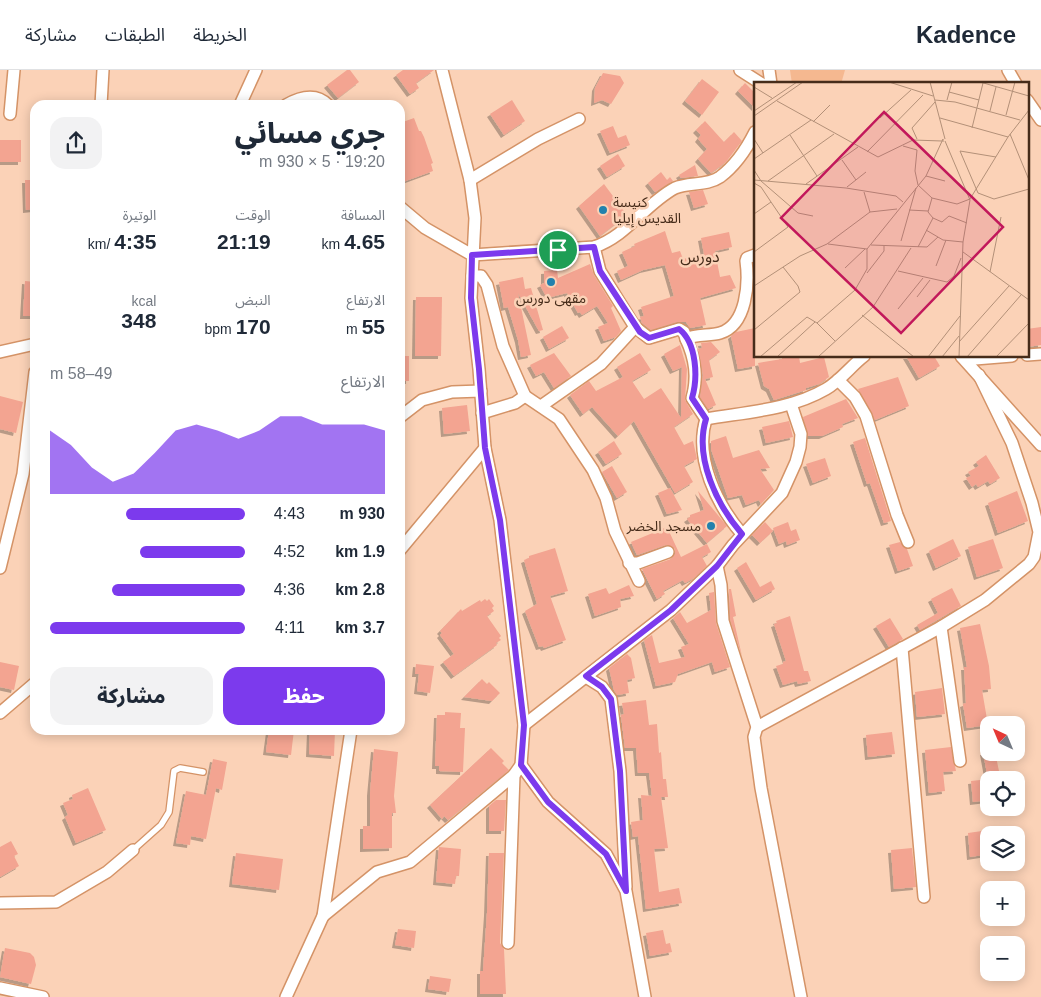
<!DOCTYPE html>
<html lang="ar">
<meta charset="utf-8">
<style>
body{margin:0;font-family:Arial,"Noto Sans Arabic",sans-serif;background:#f2f2f3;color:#1f2937;direction:rtl;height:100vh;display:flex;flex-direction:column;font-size:19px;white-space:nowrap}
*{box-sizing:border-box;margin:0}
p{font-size:16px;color:#747a83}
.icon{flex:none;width:28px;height:28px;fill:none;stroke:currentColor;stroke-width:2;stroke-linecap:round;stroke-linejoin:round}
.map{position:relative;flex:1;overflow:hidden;direction:ltr}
.drawer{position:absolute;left:30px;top:30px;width:375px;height:635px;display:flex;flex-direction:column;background:#fff;border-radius:15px;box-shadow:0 2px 12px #0003;direction:rtl}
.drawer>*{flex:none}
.needle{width:32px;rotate:316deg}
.buttons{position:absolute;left:980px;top:646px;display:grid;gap:10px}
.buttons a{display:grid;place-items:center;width:45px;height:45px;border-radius:10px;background:#fff;box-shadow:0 2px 12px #0003;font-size:25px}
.pin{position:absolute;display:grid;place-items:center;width:42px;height:42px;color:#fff;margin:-21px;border:2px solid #fff;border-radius:50%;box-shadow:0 1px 5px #0007}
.round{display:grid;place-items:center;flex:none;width:52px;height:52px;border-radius:15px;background:#f2f2f3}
.headline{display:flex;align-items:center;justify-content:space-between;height:85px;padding:0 20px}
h1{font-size:28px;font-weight:800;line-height:38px}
.figures{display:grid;grid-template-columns:repeat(3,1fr);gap:8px;height:85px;padding:5px 20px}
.figures div{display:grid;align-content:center}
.figures b{font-size:21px;font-weight:800}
.figures small{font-size:14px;font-weight:400}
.figures p{font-size:14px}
.chart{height:140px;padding:10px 20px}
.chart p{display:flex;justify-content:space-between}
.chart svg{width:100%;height:90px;margin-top:5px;fill:#7c3aed;opacity:.7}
.primary-button{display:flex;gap:10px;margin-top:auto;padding:10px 20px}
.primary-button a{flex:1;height:58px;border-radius:15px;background:#7c3aed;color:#fff;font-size:20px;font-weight:800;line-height:58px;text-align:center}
.primary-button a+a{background:#f2f2f3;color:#1f2937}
ul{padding:0 20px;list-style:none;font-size:16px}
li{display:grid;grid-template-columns:80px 60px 1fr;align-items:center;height:38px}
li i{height:12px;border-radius:6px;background:#7c3aed}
header{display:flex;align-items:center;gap:30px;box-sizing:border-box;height:70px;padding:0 25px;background:#fff;border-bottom:1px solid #e0e1e3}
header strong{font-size:24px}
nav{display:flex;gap:28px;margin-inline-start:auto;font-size:18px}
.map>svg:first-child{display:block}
.green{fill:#f5b890}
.building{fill:#f3a491;filter:url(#shadow)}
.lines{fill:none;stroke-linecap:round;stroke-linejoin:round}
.service-casing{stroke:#d49367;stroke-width:8}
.minor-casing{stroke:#d49367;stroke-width:14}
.service{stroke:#fff;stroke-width:5.5}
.minor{stroke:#fff;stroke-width:11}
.route-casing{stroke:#fff;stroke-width:10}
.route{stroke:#7c3aed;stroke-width:6}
.poi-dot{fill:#2281ad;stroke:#fbd2b7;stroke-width:2}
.labels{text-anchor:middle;stroke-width:5;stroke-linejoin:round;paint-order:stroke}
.poi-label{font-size:14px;fill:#462c1a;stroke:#fbd2b7;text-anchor:start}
.quarter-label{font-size:16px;fill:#462c1a;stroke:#fbd2b7}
.inset-road{fill:none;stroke:#b39078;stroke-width:1}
.view{fill:#c2185b;fill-opacity:0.15;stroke:#c2185b;stroke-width:2.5}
.inset-edge{fill:none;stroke:#462c1a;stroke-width:2.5}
</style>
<header>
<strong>Kadence</strong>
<nav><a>الخريطة</a><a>الطبقات</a><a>مشاركة</a></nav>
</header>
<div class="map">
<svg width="1041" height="927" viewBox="0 0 1041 927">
<defs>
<filter id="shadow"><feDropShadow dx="-3" dy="3" stdDeviation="0" flood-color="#0004"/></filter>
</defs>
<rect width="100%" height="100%" fill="#fbd2b7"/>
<!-- green -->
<polygon class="green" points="790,0 845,0 841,14 792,14"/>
<!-- building -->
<g class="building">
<polygon points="347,0 350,0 359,12 338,28 327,15"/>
<polygon points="403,0 434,0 416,13 419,18 410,24 396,5"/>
<polygon points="603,3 620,6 624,13 611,34 602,30 594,33 595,18"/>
<polygon points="702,9 719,22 702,45 685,31"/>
<polygon points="745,13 755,23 755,38 738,21"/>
<polygon points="512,30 525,51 504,65 490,44"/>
<polygon points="414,48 419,61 421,61 424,67 433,93 431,94 433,101 400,113 400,53"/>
<polygon points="705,51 724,72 734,62 742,71 726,92 711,103 698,89 707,79 698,69 701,65 696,60"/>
<polygon points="613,56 618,68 626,65 630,75 610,83 600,61"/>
<rect x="0" y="70" width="21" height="22"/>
<polygon points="618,84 625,96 607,107 600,96"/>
<polygon points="695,95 698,106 681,108 679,105"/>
<polygon points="661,102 667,110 670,107 673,111 655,122 648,113"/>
<polygon points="25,110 35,110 35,139 26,140"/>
<polygon points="604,114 627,145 600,166 579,136"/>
<polygon points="703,120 708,134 694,138 689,122"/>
<polygon points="665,161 672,183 680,181 683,189 704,184 701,168 729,162 732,177 715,181 720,207 730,205 736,218 700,228 706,255 690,258 686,252 677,252 651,260 642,253 640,247 644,246 641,237 674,226 665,195 643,200 621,210 617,201 628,196 622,182 635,176 634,174"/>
<polygon points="590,194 594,205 613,236 611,238 621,261 616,267 604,271 598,257 608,253 597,236 582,245 580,242 578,243 567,223 547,228 540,215 544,213 544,201 557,200 558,208"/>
<polygon points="523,207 525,219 531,218 543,260 539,261 518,223 531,285 521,287 518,270 508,237 504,238 499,212"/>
<polygon points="25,211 35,212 35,246 23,246"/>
<polygon points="416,227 442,227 441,286 415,286"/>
<polygon points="562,256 569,268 549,279 543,267"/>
<polygon points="1041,257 1041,275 1027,277 1027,259"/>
<polygon points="755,258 755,296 738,299 731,266 736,262"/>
<polygon points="711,272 720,282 709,290 713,307 705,309 716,335 708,339 700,327 703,305 698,279 702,278 701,273"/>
<polygon points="680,275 687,299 685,330 693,344 674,357 684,375 693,371 697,389 684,396 693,412 675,423 634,351 618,366 592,337 583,344 570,325 589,311 596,321 623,307 617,297 640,283 651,300 632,311 644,329 661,318 681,348 682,297 673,301 664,284"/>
<polygon points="554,283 571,306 554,318 544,302 536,306 530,295"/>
<rect x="400" y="286" width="9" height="25"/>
<polygon points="782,286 799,286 800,293 824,287 829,307 819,314 806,318 806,320 774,330 769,319 764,316 758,293 782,289"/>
<polygon points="906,286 934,286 940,296 919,308"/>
<polygon points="898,307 909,336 875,350 858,319"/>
<polygon points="0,326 23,332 16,363 0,359"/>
<polygon points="846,329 858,348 842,354 843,357 822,366 808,366 803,347"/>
<polygon points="467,335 470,361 444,364 442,338"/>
<polygon points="789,351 793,367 766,373 762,357"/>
<polygon points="726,366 733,388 759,380 770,398 760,399 774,420 761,434 759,430 746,435 742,425 728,428 711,379 711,371"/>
<polygon points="865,368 891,451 884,453 870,413 867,414 853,372"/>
<polygon points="614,371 622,384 606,394 598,382"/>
<polygon points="986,385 1000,408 990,414 988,411 978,417 976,414 972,417 966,408 971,406 968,402 979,396 976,392"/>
<polygon points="825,388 831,406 813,413 806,394"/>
<polygon points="612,396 627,422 617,428 602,402"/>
<polygon points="670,418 682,440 667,444 658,423"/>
<polygon points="698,421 727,456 707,473 687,449 690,447 690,445 704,440"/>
<polygon points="1017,421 1028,451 998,463 988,433"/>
<polygon points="765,452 773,461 760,473 752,465"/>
<polygon points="788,452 791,461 796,459 800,470 787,475 786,471 779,474 773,458"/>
<polygon points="667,457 681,487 707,474 711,482 702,487 707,496 694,508 685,513 683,510 663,521 665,524 657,529 642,499 671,489 675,484 675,479 666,475 637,485 631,472"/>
<polygon points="953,469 961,486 936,498 929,481"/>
<polygon points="993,469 1003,498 977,507 968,477"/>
<polygon points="900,472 907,479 913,496 898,501 889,475"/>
<polygon points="555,478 568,521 550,526 566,570 544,578 543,576 539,577 525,541 537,534 524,490 529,488 529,486"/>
<polygon points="746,492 760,517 771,511 775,519 756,530 737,498"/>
<polygon points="629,515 634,526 620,529 621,537 595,546 588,524 606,518 609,524"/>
<polygon points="952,518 961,536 920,560 917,555 938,543 931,529"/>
<polygon points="729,519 731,519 736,546 733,547 742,586 730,550"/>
<polygon points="714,522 716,553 730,597 715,602 712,592 678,604 675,612 656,616 644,570 652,565 659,593 685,587 681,577 689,574 673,548 680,542 687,553 711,540 709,523"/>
<polygon points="485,529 487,531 489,529 494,536 492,538 494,541 487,546 501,566 499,568 501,570 496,573 497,575 454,606 443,592 454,584 440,565 442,563 440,561 461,539 462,541 480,530 481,532"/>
<polygon points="790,546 804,601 808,601 811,611 798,614 797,611 783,615 776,596 783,594 783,592 786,591 774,554 777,553 776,551"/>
<polygon points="890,548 903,569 889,577 876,556"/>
<polygon points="980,554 989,596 991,619 982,620 988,655 967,658 963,634 966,633 964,597 967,597 960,558"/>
<polygon points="627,584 631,588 635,608 627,610 629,623 617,625 614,620 609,598"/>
<polygon points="0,592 19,596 14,620 0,617"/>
<polygon points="416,594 434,596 430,623 417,621 419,604 415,604"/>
<polygon points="482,609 487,614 489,612 500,623 492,631 464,627"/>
<polygon points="942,618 945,644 917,647 915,622"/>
<polygon points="646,630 649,655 657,654 659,683 661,682 663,709 666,709 668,727 661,727 668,778 654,779 659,822 679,818 682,833 646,839 638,766 633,767 631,752 643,750 641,725 652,726 649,703 638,703 636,678 625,678 621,645 624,644 622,633"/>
<polygon points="445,642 461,643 460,658 465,658 463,702 439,701 439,696 435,696 437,645 445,645"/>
<polygon points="269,660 294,660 291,685 266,682"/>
<polygon points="310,660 335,660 334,686 309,684"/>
<polygon points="892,662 895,684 868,687 866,665"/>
<polygon points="951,677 956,701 943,702 945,721 929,723 925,680"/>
<polygon points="491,678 504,691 502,693 509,700 448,750 444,746 442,749 430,735"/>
<polygon points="374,679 398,682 394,726 396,743 392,743 392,778 363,779 363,756 370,756 370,723"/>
<polygon points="983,682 995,682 999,701 987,704"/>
<polygon points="213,689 227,692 222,720 216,718 206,769 191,766 190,775 176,773 186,721 206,725"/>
<polygon points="989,709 989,730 973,732 971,711"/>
<polygon points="88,718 106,760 76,773 65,747 68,745 63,733 73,729 72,725"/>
<polygon points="496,730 506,730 504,761 489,761 489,736"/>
<polygon points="989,760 989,784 970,787 968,763"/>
<polygon points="11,771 18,784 14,786 19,796 0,807 0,777"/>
<polygon points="439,777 461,779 459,806 456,806 455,814 436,812"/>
<polygon points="912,778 916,817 894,819 891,780"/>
<polygon points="236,783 283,789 279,820 232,814"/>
<polygon points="489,783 504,783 500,873 504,879 506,924 480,924 480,901 483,901 487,843"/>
<polygon points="398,859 416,861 414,878 395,875"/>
<polygon points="663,860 666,874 670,873 672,882 650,886 646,863"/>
<polygon points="5,878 30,883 34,887 36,895 31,914 0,907"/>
<polygon points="430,906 451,909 449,922 428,919"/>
</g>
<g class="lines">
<!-- service casing -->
<g class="service-casing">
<polyline id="service" points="133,780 161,755 169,742 174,701 180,698 203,702"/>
</g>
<!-- minor casing -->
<g class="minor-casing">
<g id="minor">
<polyline points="740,0 762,14"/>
<polyline points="769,0 771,14"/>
<polyline points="1008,0 1016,14"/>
<polyline points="1027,30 1041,50"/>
<polyline points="101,35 103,0"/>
<polyline points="240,35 256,0"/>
<path d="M 286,35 C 300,27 316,23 328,35"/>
<polyline points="10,44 14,0"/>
<polyline points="470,110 538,69 579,49"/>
<path d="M 400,137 L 425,158 L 472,185 L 594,177 C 627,166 645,134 675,118 C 689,112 707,116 720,107 C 736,95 746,80 755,62"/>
<path d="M 594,177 L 600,201 L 635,257 L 649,268 L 679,259 L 684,262 L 686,269 C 695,264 710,266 720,263 C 747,255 749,213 746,191 L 747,188 L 755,185"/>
<polyline points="472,206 481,206 487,215 503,276 525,326 559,349 593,400 606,428 615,461 639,511"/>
<path d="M 686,269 C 695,288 698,308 692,328 L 706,349"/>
<polyline points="0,282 35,274"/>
<polyline points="1027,285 1041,284"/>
<polyline points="961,286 1041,375"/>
<polyline points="962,287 975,289 1012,286"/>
<polyline points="838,310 855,327 866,346 897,445 908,472"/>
<polyline points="541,336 601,294 635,257"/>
<polyline points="482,343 515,333 525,326"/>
<polyline points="400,347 422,330 452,322 481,321"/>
<path d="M 706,349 C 746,342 790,340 826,319 C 840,311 851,296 864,286"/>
<path d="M 706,349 C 694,388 717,435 742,464"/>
<polyline points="400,480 485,378"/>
<polyline points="629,493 638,493 668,482"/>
<polyline points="717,496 721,515 723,551 757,657 754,667 761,718 801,927"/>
<polyline points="0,498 23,404 35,302"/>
<polyline points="941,557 960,691"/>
<polyline points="902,578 924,827"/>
<polyline points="586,607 602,617 611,629 620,701 626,817"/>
<polyline points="0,643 35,613"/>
<polyline points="524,655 671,540 717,496 733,475 782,423 796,392 800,377 801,364 791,334"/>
<polyline points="757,657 941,557 985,530 1029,494 1034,487 1039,462 1032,433 1012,373 979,305"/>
<polyline points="521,695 548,732 606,784 626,821 645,927"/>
<polyline points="0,833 56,832 107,802 133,780"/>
<polyline points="323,846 377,802 410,792 514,705 521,695 524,655 500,450 485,378 479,299 471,228 475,148 470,110 442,0"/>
<polyline points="508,873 514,705"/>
<polyline points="0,918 43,927"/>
<polyline points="286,927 323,846 351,660"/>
</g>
</g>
<!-- service -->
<use href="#service" class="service"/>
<!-- minor -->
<use href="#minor" class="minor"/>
</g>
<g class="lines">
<!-- route casing -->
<g class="route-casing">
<path id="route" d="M 594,177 L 600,201 L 640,262 L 649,268 L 679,259 C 697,273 698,308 692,328 L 706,349 C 694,388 717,435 742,464 L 717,496 L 671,540 L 586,606 L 602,617 L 611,629 L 620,701 L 626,821 L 606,784 L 548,732 L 521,695 L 524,655 L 500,450 L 485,378 L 479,299 L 471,228 L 472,185 Z"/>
</g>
<!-- route -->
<use href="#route" class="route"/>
</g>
<!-- markers -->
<g class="poi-dot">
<circle cx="603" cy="140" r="5"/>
<circle cx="551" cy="212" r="5"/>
<circle cx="711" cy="456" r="5"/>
</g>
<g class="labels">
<!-- poi labels -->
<g class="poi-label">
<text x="613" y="137">كنيسة<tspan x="613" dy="16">القديس إيليا</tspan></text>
<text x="551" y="233" text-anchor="middle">مقهى دورس</text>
<text x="701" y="461" text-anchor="end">مسجد الخضر</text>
</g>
<!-- quarter labels -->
<g class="quarter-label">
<text x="700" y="192">دورس</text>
</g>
</g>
<!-- overview -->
<g transform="translate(754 12)">
<rect width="275" height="275" fill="#fbd2b7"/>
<path class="inset-road" d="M 135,0 L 179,14M 176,0 L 191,57M 226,0 L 275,14M 0,5 L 18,16M 195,10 L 225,18M 181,18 L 201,20 L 266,38M 193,18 L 198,0M 23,19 L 124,75 L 159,58 L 188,59M 0,29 L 43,0M 236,29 L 242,5M 252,33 L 261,0M 0,34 L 49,0M 126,36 L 157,8M 186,36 L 254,55M 59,40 L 76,23M 218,46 L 229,1M 256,52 L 275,98M 36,53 L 63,94M 0,57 L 9,71M 163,57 L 158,46 L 181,20M 191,59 L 216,118 L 209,160 L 205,275M 149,64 L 163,68 L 161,89 L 164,103 L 178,116 L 203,122 L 216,117M 113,70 L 169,13M 242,75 L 206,69 L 224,111 L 240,117 L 275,107M 0,77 L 57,38M 88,78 L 102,98M 0,88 L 7,99 L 44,131 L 59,134M 172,94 L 191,99M 0,98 L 92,106 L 142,114 L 149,120M 14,99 L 80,52M 0,101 L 7,105 L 17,120M 52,102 L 104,65M 93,105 L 112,90M 110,110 L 116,130M 178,116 L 174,130 L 179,136 L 188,140 L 195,134 L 213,141M 216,117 L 254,55 L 275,28M 155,128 L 174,129M 0,132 L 17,120 L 34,145 L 0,170M 172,148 L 189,158 L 209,160M 147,159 L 162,106M 74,162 L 113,167M 117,163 L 173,165 L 184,155M 164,165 L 179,136M 209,170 L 275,218M 182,184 L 192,158M 91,186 L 111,167M 144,189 L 193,200 L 200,194 L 207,176M 236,190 L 247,135M 113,191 L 130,169 L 130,164M 0,204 L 46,174 L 73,162 L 116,130 L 143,127M 163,215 L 176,198M 144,227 L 169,196M 108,233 L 160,275M 63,241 L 81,259M 0,248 L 46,210 L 44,204 L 29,185M 205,260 L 255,204M 6,275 L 53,235 L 63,241 L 101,208 L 113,187 L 113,167 L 172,94 L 189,57 L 189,60M 23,275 L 61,240M 64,275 L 119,225 L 157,166M 174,275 L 206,234M 188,275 L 205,254M 213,275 L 267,213M 242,275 L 275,241"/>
<path class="view" d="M 130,30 L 249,145 L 147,251 L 27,136 Z"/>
<rect width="275" height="275" class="inset-edge"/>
</g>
</svg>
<div class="buttons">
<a><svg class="needle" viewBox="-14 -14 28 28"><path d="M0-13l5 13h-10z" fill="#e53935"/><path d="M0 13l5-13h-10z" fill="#747a83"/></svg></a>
<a><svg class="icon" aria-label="locate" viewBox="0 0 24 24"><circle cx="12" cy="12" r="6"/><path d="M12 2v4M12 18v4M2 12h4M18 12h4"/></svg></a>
<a><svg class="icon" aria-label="layers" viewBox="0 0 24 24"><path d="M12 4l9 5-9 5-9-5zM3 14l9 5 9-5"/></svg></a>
<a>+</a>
<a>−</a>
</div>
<div class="pin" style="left:558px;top:180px;background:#1e9e55"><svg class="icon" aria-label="arrive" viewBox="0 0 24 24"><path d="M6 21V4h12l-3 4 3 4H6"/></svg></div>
<section class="drawer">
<div class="headline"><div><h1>جري مسائي</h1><p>19:20 · 5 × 930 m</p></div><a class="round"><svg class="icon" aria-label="share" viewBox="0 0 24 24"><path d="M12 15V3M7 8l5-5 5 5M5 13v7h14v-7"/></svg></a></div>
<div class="figures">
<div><p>المسافة</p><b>4.65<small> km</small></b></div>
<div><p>الوقت</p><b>21:19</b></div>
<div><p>الوتيرة</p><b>4:35<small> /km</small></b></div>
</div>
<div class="figures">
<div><p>الارتفاع</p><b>55<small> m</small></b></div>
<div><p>النبض</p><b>170<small> bpm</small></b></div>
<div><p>kcal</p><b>348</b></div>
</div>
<div class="chart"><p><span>الارتفاع</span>49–58 m</p>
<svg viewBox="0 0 160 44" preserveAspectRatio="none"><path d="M0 44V13L10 20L20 31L30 38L40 34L50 24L60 13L70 10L80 13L90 17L100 13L110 6L120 6L130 10L140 10L150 10L160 13V44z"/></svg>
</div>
<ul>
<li><b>930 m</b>4:43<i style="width:61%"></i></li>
<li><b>1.9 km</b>4:52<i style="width:54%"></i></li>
<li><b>2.8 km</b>4:36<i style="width:68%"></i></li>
<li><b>3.7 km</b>4:11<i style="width:100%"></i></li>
</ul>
<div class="primary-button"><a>حفظ</a><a>مشاركة</a></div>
</section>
</div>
